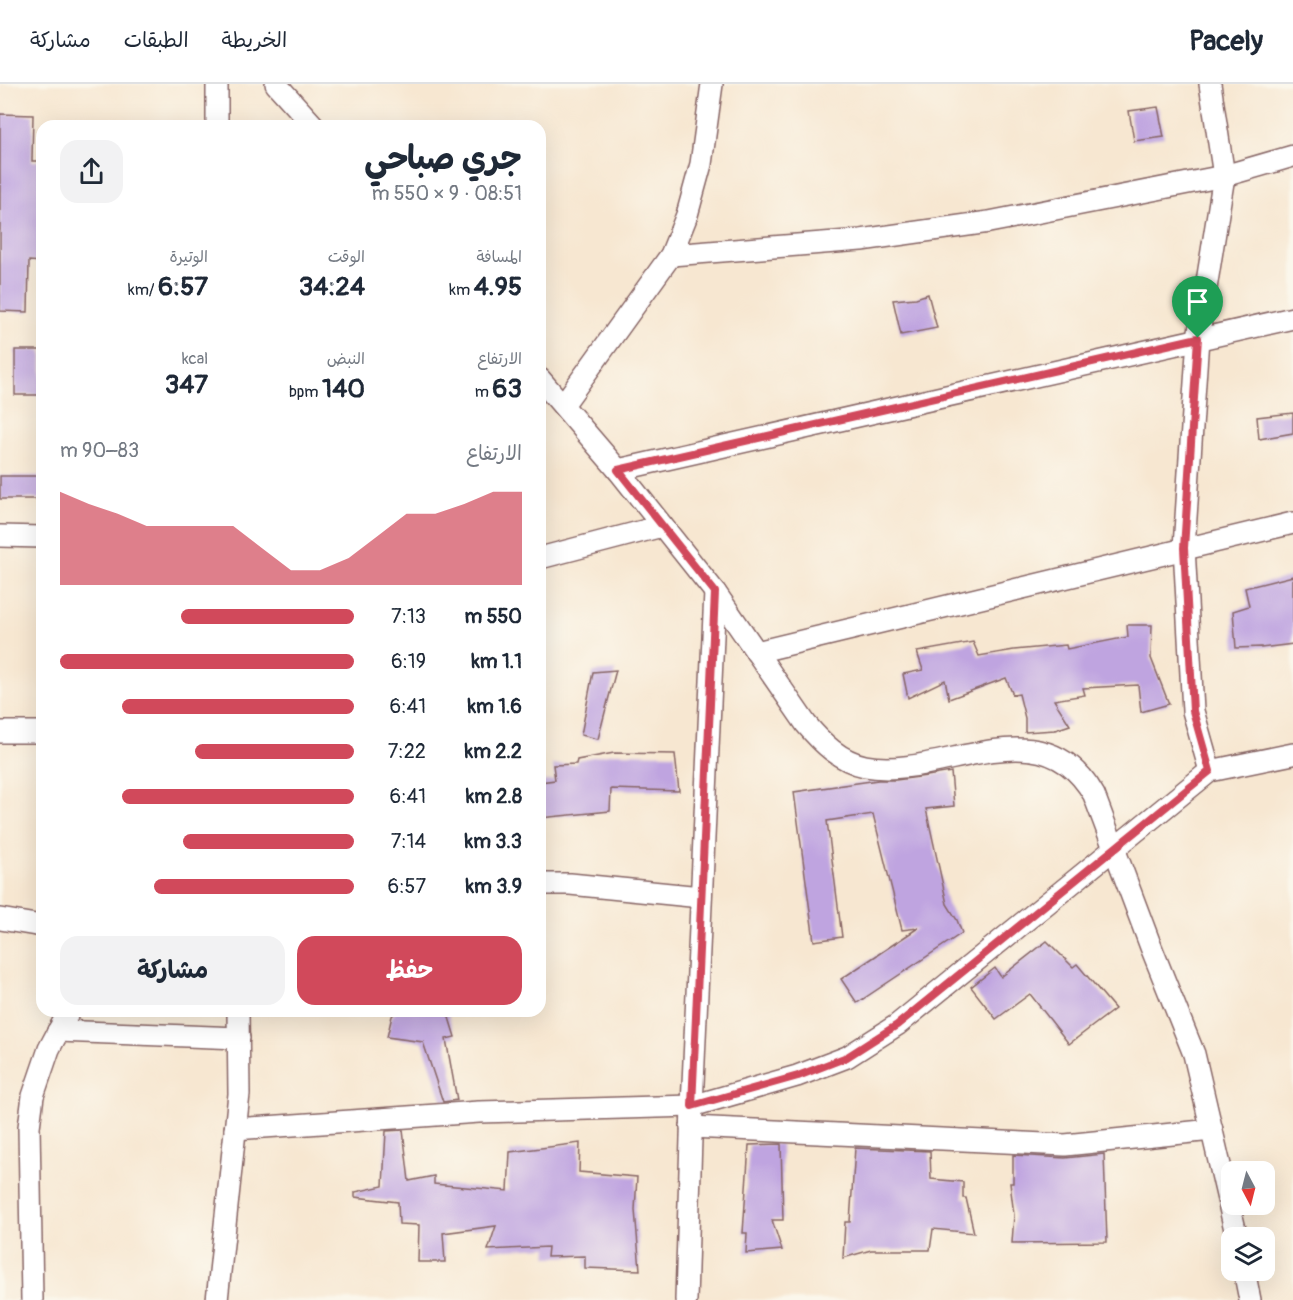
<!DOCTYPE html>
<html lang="ar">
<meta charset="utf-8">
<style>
body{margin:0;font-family:Pangolin,"Playpen Sans Arabic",sans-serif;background:#f2f2f3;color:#1f2937;direction:rtl;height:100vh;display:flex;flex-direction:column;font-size:22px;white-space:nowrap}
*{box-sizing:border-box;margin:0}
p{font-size:20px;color:#747a83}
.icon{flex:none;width:33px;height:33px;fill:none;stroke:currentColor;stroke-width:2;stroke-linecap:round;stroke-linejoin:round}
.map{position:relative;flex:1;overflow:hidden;direction:ltr}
.sheet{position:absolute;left:36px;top:36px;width:510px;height:897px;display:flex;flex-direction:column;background:#fff;border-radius:18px;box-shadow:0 6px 24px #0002;direction:rtl}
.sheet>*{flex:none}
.needle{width:39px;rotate:173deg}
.buttons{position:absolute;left:1221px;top:1077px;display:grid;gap:12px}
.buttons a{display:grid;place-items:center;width:54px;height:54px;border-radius:12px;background:#fff;box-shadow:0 6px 24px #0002;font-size:30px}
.pin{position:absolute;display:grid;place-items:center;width:51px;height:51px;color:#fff;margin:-62px -26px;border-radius:50% 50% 50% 0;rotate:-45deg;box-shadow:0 0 6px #0007}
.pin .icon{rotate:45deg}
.round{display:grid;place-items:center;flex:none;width:63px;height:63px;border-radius:18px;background:#f2f2f3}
.head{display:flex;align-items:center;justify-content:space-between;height:102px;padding:0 24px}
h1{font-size:33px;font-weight:700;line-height:45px}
.figures{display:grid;grid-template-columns:repeat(3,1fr);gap:9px;height:102px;padding:6px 24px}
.figures div{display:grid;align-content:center}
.figures b{font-size:26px;font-weight:700}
.figures small{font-size:16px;font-weight:400}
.figures p{font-size:16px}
.chart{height:168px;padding:12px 24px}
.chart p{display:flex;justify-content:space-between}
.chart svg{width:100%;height:108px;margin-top:6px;fill:#d1495b;opacity:.7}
.action{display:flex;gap:12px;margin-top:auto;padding:12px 24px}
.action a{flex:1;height:69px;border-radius:18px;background:#d1495b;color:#fff;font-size:24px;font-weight:700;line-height:69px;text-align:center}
.action a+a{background:#f2f2f3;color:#1f2937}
ul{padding:0 24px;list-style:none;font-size:20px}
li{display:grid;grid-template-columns:96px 72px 1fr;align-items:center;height:45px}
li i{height:15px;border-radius:8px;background:#d1495b}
header{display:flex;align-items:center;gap:36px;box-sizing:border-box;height:84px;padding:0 30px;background:#fff;border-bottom:2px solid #e0e1e3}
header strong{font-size:28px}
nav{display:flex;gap:33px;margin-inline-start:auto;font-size:21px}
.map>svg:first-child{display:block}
.building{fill:#bfa4e0}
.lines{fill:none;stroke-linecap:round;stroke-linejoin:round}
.street-casing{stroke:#876565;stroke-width:24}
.street{stroke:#fff;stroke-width:21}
.route-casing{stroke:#fff;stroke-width:12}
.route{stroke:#d1495b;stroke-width:8}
</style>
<header>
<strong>Pacely</strong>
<nav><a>الخريطة</a><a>الطبقات</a><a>مشاركة</a></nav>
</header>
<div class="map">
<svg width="1293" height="1216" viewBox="0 0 1293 1216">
<rect width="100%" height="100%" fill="#fbf7ec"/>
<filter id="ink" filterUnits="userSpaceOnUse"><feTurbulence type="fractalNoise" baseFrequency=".0167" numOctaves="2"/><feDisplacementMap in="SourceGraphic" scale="12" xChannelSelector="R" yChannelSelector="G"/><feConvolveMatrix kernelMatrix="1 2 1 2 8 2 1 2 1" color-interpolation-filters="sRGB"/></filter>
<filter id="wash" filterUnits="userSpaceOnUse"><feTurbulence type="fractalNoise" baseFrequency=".008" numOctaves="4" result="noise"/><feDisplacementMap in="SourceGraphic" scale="24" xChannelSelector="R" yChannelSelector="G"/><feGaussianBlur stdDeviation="1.35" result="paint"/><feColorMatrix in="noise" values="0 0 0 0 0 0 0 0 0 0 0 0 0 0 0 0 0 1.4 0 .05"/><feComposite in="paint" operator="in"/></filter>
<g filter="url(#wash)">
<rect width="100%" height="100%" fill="#f7e7d1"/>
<g id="blocks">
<!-- building -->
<g class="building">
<polygon points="1158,23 1164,53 1134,57 1129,27"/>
<polygon points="0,30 33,31 32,77 42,77 42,178 29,177 28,228 0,227"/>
<polygon points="928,210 937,244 901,251 893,216 916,214"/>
<rect x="15" y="266" width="27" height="45"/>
<polygon points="1293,329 1293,349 1259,355 1257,333"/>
<rect x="0" y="392" width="42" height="23"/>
<polygon points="1293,492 1293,560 1261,564 1261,563 1236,564 1233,527 1249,522 1245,504"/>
<polygon points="1127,541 1152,541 1151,574 1169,620 1141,628 1138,601 1083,604 1085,611 1054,616 1070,641 1055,646 1025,648 1025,634 1019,610 1013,611 1006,594 949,615 945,596 908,614 903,590 923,586 917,568 973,558 979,572 1014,566 1066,561 1067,565 1128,553"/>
<polygon points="616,586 598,655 581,651 593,588"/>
<polygon points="614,669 675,670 679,707 611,705 610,727 540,734 540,698 555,696 553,681 576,680 577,676"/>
<polygon points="951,688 954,722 926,725 947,820 957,836 962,849 857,919 841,895 918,844 902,846 873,730 827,737 842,853 814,857 794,708 878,696 896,696 927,692"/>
<polygon points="1047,857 1073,883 1077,880 1115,925 1069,960 1030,910 996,935 971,903 995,884 1001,893"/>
<polygon points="396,927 447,927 455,953 446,955 457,1016 443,1018 423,958 387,953 392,932"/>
<polygon points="403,1046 409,1097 434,1092 434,1100 508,1107 510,1068 580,1059 579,1088 637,1093 635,1126 640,1186 585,1184 585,1172 547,1173 548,1163 488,1166 496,1142 443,1149 445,1178 418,1178 419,1141 399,1140 398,1118 355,1113 355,1108 383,1102 386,1047"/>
<polygon points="781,1060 783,1136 772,1136 782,1166 746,1169 747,1149 743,1149 749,1061"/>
<polygon points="855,1064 930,1067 931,1095 963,1098 963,1114 966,1114 974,1149 933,1145 930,1166 871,1166 843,1174 845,1138 850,1138"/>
<polygon points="1104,1070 1107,1158 1012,1159 1014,1131 1010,1099 1013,1099 1013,1071 1065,1074"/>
</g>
</g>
</g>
<g filter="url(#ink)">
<use href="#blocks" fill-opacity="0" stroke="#876565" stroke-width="1.5"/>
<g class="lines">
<!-- street casing -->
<g class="street-casing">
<g id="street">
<polyline points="276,0 314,42"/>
<polyline points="217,42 217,0"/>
<polyline points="671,171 861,156 989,138 1224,92 1293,72"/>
<path d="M 540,295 L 618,386 L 715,508 L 806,640 C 822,659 840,677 865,682 C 941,697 1042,618 1094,711 L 1151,863 L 1194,970 L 1237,1154"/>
<polyline points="563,321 671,171 687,131 701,80 712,0"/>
<polyline points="618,386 1293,234"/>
<polyline points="0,452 42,453"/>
<polyline points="540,474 662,442"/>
<polyline points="756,568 1293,439"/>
<polyline points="0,648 42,648"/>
<polyline points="1210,687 1193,627 1184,463 1198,254 1224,92 1210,0"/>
<polyline points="540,800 570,800 701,813"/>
<polyline points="0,835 42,842"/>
<polyline points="58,947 239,954"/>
<polyline points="691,1043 1065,1061 1212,1046"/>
<polyline points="235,1045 479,1028 692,1022 797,992 847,973 897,941 1210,687 1293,670"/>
<polyline points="1244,1186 1250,1216"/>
<polyline points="32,1216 29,1043 33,1012 49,965 69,927"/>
<polyline points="217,1216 239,1010 238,927"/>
<polyline points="686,1216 692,1022 715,508"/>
</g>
</g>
<!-- street -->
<use href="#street" class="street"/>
</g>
</g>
<g class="lines" filter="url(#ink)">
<!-- route casing -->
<g class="route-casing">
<polygon id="route" points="1198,254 1184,464 1193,627 1210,687 897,941 847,973 798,992 692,1022 715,508 618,386"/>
</g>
<!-- route -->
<use href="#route" class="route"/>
</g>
</svg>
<div class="buttons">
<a><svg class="needle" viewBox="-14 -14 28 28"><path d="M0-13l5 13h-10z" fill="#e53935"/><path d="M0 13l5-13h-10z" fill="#747a83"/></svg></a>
<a><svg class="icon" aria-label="layers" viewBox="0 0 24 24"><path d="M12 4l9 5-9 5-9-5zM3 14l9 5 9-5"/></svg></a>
</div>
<div class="pin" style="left:1198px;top:254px;background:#1e9e55"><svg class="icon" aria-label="arrive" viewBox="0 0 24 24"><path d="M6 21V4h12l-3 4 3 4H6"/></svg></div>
<section class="sheet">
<div class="head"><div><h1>جري صباحي</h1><p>08:51 · 9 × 550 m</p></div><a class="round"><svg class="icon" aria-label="share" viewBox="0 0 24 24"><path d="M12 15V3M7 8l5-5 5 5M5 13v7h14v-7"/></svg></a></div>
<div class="figures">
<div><p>المسافة</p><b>4.95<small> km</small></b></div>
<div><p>الوقت</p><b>34:24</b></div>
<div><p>الوتيرة</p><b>6:57<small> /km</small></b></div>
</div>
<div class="figures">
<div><p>الارتفاع</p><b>63<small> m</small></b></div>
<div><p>النبض</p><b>140<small> bpm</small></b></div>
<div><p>kcal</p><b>347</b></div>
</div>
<div class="chart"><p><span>الارتفاع</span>83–90 m</p>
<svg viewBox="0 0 160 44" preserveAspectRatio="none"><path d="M0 44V6L10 11L20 15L30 20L40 20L50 20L60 20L70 29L80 38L90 38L100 33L110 24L120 15L130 15L140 11L150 6L160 6V44z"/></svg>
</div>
<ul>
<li><b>550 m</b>7:13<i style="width:59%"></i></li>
<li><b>1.1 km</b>6:19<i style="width:100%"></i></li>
<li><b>1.6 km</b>6:41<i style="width:79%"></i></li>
<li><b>2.2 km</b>7:22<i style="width:54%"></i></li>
<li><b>2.8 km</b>6:41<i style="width:79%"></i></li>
<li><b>3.3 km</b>7:14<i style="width:58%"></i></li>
<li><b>3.9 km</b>6:57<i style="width:68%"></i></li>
</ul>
<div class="action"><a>حفظ</a><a>مشاركة</a></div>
</section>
</div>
